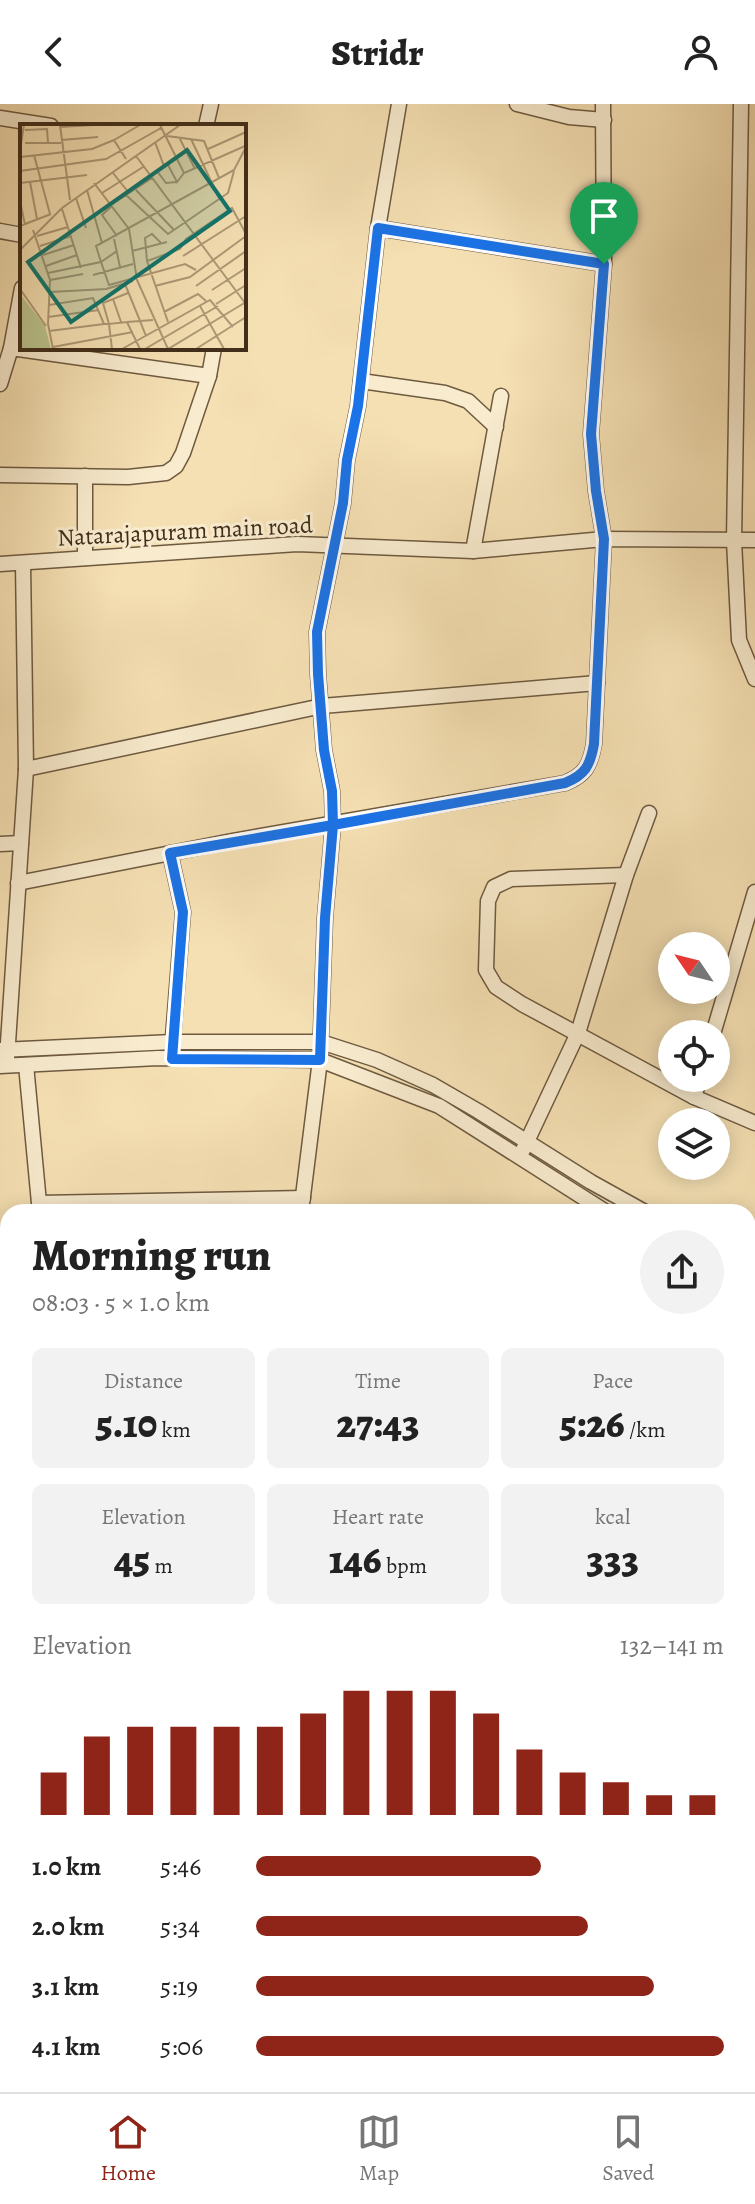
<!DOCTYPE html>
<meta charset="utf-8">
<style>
body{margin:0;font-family:Alegreya,serif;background:#f2f2f2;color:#222;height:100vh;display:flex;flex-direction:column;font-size:30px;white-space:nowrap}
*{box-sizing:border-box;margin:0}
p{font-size:26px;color:#767676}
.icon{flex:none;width:44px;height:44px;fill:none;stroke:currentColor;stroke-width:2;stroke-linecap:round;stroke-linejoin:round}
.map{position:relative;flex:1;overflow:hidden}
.side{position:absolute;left:0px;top:1100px;width:756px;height:888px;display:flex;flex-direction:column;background:#fff;border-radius:24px 24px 0 0;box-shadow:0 4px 20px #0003}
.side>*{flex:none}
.needle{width:52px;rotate:305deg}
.fabs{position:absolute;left:658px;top:828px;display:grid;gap:16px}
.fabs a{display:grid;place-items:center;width:72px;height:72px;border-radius:50%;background:#fff;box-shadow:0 4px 20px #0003;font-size:40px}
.pin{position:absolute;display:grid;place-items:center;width:68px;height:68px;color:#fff;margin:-82px -34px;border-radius:50% 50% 50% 0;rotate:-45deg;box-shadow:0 0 8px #0007}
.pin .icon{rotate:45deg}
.round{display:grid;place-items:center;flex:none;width:84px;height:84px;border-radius:42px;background:#f2f2f2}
.head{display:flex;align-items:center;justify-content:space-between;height:136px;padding:0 32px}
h1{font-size:44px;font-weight:800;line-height:60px}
.figures{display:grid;grid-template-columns:repeat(3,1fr);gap:12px;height:136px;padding:8px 32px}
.figures div{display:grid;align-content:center;border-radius:12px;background:#f2f2f2;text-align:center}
.figures b{font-size:40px;font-weight:800}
.figures small{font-size:22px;font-weight:400}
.figures p{font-size:22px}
.chart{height:224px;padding:16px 32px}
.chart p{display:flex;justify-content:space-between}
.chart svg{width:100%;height:144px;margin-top:8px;stroke:#8f2418;stroke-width:6}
ul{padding:0 32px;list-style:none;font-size:26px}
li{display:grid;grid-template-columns:128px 96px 1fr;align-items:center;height:60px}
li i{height:20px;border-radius:10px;background:#8f2418}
header{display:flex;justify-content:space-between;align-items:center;height:104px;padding:0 32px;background:#fff;font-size:36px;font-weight:800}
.dock{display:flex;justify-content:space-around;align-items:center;height:112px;border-top:2px solid #e0e0e0;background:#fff;font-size:22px;color:#767676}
.dock a{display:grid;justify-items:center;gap:4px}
.dock .selected{color:#8f2418}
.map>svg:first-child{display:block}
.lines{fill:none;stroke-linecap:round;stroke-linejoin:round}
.minor-casing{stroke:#6e5a40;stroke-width:17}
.minor{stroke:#f8ebce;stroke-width:14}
.route-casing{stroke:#fff;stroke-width:16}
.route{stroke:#1a73e8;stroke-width:10}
.labels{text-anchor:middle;stroke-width:6;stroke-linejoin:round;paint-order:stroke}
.street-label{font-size:24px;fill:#412e1a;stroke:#f8ebce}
.inset-road{fill:none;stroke:#ad9976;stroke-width:2}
.view{fill:#0f766e;fill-opacity:0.15;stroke:#0f766e;stroke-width:4}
.inset-edge{fill:none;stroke:#412e1a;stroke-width:4}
</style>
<header><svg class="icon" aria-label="back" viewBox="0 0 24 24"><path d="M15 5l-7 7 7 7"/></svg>Stridr<svg class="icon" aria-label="person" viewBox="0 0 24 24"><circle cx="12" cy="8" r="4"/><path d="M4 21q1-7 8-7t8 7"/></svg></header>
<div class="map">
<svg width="755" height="1988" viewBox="0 0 755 1988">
<rect width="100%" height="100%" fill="#f5e0b3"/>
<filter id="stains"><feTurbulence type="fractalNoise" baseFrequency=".0025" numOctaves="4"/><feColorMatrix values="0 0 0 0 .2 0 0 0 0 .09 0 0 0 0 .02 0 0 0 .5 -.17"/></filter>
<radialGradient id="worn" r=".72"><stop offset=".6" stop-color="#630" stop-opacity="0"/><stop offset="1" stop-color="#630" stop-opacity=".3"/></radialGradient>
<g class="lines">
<!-- minor casing -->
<g class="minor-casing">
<g id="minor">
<polyline points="517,0 569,13 604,16"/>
<polyline points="741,0 734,437 739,536 755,575"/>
<polyline points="0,14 51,22"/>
<polyline points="206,22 211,0"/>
<polyline points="378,124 604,160"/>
<polyline points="0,127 22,131"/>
<polyline points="11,244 22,184"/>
<polyline points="361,277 445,289 468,297 496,323"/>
<polyline points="0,280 11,244 209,272 214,244"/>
<polyline points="0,371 128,373 166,369 176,362 183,349 209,272"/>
<polyline points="473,447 501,292"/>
<polyline points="85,454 85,372"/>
<polyline points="0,460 297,440 473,447 604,435 755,436"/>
<polyline points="26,665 322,602 597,579"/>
<polyline points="0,740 21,739"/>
<polyline points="170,749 183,808 172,946"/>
<polyline points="626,771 511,775 494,783 488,797 486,866 496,883 522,900 694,993"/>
<path d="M 18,779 L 232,737 L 565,679 C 585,671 590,662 594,640 L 604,435 L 596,387 L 591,330 L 604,160 L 603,0"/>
<polyline points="713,930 755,788"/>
<polyline points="0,946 173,938 321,938 377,956 433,981 478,1007 591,1078 645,1108"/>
<polyline points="7,954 26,665 23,459"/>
<polyline points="26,961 39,1099 303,1094"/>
<polyline points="0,962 158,954 320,956 439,1002 606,1108"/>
<polyline points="700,974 694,993 755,1019"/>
<polyline points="523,1046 578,929 626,771 649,709"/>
<polyline points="301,1108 320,956 325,814 333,721 332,687 324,646 318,570 317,528 343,399 347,356 358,302 378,124 399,0"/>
<polyline points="748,1148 755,1150"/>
<polyline points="0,1150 8,1153"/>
<polyline points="748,1166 755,1169"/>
<polyline points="748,1238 755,1222"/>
<polyline points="0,1292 8,1294"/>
<polyline points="748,1327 755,1307"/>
<polyline points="0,1469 8,1472"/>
<polyline points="0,1590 8,1564"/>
<polyline points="748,1658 755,1660"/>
<polyline points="0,1818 8,1821"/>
<polyline points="748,1825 755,1812"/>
<polyline points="0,1877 8,1874"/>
<polyline points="248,1980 248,1988"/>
<polyline points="370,1980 381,1988"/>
<polyline points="522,1988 526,1980"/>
<polyline points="664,1988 668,1980"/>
</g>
</g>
<!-- minor -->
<use href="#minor" class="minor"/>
</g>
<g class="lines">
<!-- route casing -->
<g class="route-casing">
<path id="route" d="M 604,160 L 378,124 L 358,302 L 347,356 L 343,399 L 317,528 L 318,570 L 324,646 L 332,687 L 333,721 L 170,749 L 183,808 L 172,955 L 320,956 L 325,814 L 333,721 L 565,679 C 585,671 590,662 594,640 L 604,435 L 596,387 L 591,330 L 604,160"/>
</g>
<!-- route -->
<use href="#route" class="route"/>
</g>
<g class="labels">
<!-- street labels -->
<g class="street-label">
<text transform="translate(185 427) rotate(-3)" y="8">Natarajapuram main road</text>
</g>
</g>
<!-- overview -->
<g transform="translate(20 20)">
<rect width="226" height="226" fill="#f5e0b3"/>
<path d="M 0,170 L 25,202 L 31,225 L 0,225 Z" fill="#bac38e"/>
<path class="inset-road" d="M 40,1 L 50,76M 140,1 L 164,49M 40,3 L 73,1M 5,6 L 27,5 L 28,19M 147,12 L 184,17 L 199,54M 159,13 L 175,45M 171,15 L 200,76M 41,16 L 78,13M 135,18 L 144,42 L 148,41 L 157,58 L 164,49 L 225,22M 5,19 L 41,19M 188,25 L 226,8M 0,26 L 4,1M 14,31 L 30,90M 116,32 L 225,179M 0,33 L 72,25 L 94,16M 106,35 L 94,16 L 120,1M 144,42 L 137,47 L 146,59 L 157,58M 0,47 L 86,35 L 141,4M 93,49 L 109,69M 10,58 L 17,95M 0,59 L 67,51M 74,59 L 109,105 L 117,156 L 148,225 L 226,178M 67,66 L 82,119M 116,66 L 154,106M 82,69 L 123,43M 106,71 L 148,110 L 208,69 L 214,47M 56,74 L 66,104M 0,77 L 5,101M 91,81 L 132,54M 92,82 L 82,91 L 97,112M 42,85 L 61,144M 0,102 L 31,90M 13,106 L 30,156 L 28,200 L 33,225M 17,112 L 48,103M 94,115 L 100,143M 20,122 L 51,112M 0,126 L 42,84 L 160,1M 97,127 L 81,138 L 76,122 L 214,46 L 226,23M 112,127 L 147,118M 23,131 L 54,121M 163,132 L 226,92M 127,137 L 125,114 L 132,110 L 141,119M 26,142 L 57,131M 28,149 L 81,138 L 89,161 L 165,140 L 176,146M 73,151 L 113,140M 30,156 L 63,150M 105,160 L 120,197 L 133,196M 135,162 L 170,153 L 226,112M 176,162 L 226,127M 0,165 L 26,202M 192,166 L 226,144M 30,168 L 86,165 L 113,157M 108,169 L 83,179 L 89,200 L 107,198 L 120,225M 93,175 L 101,198M 196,180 L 226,161M 29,181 L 73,174 L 84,200 L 89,200 L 92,225M 180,182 L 204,225M 144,188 L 178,170 L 186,177M 28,193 L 79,186M 107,198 L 120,197 L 126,212M 148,198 L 127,137 L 160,125 L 166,115 L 212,84 L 226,110M 29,207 L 84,200M 33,223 L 113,208M 102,225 L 190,176 L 213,203M 125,225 L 198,182M 176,225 L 226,193"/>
<path class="view" d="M 167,26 L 210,87 L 51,198 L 8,138 Z"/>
<rect width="226" height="226" class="inset-edge"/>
</g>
<rect width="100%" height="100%" filter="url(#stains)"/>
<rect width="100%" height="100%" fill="url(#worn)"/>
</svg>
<div class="fabs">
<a><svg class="needle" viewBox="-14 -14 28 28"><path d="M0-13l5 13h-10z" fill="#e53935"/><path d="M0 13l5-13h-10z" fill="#767676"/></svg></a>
<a><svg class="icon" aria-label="locate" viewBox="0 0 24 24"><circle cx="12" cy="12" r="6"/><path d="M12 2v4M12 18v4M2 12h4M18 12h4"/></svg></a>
<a><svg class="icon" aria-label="layers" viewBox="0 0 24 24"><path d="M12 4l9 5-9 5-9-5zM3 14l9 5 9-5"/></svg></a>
</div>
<div class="pin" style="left:604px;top:160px;background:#1e9e55"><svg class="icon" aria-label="arrive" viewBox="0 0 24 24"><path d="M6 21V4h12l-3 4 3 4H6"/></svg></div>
<section class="side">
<div class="head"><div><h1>Morning run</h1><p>08:03 · 5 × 1.0 km</p></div><a class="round"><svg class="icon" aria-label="share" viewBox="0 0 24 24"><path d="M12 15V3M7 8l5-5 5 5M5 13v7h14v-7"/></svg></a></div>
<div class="figures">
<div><p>Distance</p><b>5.10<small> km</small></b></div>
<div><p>Time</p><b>27:43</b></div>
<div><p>Pace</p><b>5:26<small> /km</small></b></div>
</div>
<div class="figures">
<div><p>Elevation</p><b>45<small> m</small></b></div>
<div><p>Heart rate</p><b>146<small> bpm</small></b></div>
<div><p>kcal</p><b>333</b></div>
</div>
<div class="chart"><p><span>Elevation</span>132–141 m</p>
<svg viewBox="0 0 160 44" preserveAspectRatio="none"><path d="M5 44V31M15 44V20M25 44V17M35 44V17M45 44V17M55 44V17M65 44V13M75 44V6M85 44V6M95 44V6M105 44V13M115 44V24M125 44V31M135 44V34M145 44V38M155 44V38"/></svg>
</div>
<ul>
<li><b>1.0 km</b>5:46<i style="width:61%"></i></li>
<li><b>2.0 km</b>5:34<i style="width:71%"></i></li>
<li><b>3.1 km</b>5:19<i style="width:85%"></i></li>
<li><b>4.1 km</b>5:06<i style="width:100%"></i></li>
</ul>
</section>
</div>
<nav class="dock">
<a class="selected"><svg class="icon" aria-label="home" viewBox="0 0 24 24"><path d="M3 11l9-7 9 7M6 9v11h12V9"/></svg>Home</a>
<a><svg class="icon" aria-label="map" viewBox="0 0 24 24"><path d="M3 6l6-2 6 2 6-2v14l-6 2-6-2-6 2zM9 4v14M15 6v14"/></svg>Map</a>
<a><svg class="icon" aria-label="saved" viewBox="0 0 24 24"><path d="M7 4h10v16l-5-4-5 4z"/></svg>Saved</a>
</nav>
